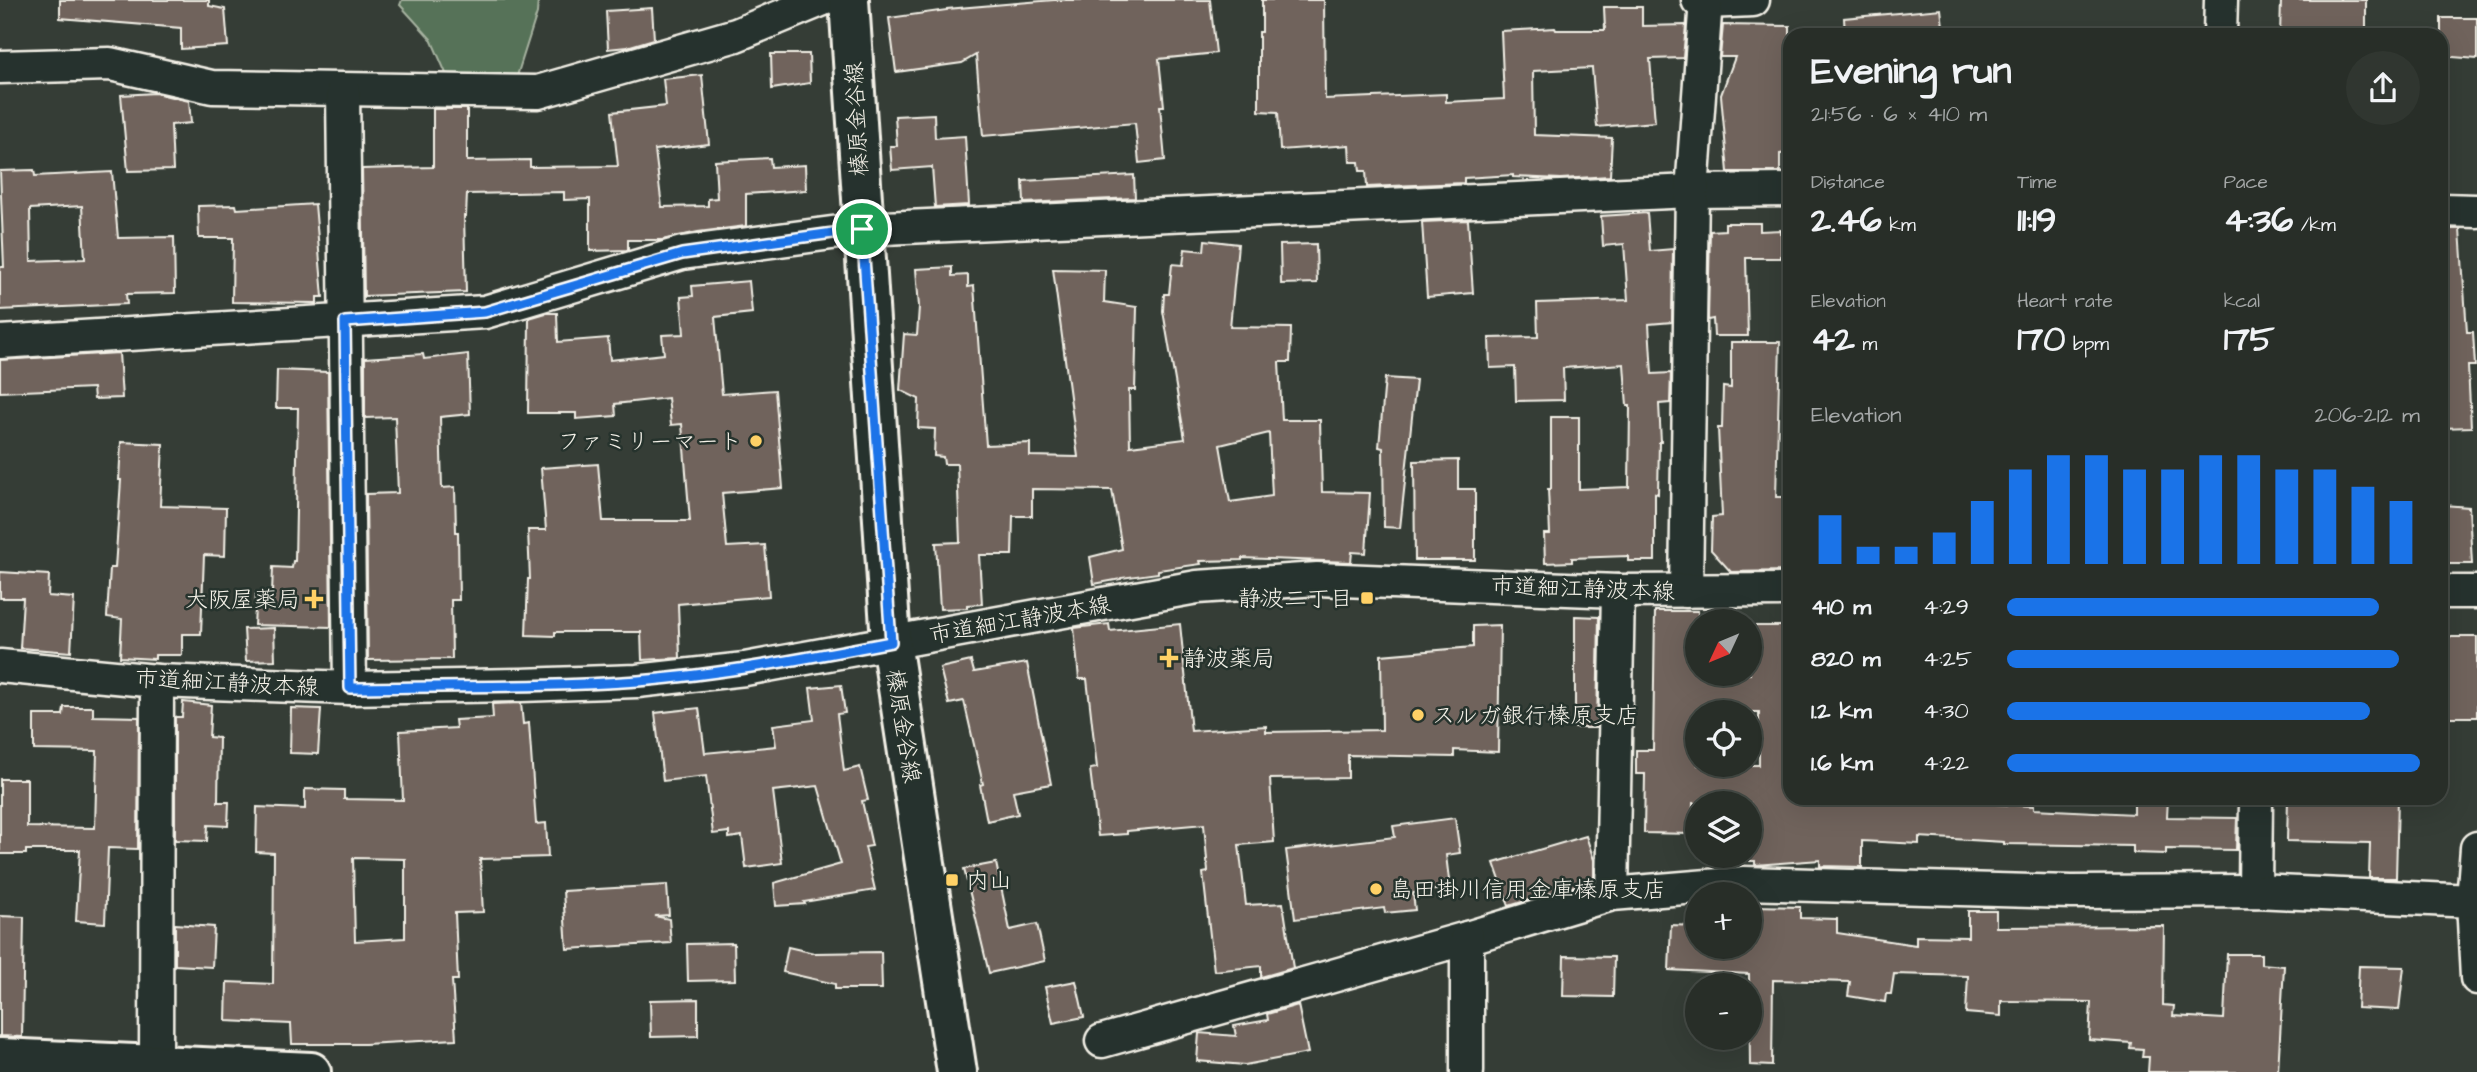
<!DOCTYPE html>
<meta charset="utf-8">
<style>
body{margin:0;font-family:"Architects Daughter","Klee One",sans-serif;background:#303630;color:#f1f3f6;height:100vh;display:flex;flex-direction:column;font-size:26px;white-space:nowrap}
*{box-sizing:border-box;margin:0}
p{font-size:23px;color:#a5a8a8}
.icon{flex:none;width:38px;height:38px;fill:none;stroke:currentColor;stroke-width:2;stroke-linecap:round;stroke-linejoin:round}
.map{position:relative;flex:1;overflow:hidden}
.side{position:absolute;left:1783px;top:28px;width:665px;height:777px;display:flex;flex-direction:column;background:#282e28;border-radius:21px;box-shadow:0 7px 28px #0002,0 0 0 2px #444a45}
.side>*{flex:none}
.needle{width:46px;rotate:226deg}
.tools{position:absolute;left:1685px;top:609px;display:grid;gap:14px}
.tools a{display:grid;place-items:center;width:77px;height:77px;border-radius:50%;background:#282e28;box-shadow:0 7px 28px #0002,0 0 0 2px #444a45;font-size:35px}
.pin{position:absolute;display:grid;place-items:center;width:60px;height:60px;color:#fff;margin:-30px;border:4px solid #fff;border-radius:50%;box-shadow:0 2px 7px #0007}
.round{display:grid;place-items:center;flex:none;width:74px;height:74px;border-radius:37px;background:#303630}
.summary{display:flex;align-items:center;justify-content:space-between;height:119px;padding:0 28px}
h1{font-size:38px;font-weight:800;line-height:52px}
.figures{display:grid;grid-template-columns:repeat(3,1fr);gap:10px;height:119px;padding:7px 28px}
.figures div{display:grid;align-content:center}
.figures b{font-size:35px;font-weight:800}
.figures small{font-size:19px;font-weight:400}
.figures p{font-size:19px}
.chart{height:196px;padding:14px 28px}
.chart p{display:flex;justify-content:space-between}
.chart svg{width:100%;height:126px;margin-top:7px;stroke:#1a73e8;stroke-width:6}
ul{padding:0 28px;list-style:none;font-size:23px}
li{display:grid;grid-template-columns:112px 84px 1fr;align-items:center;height:52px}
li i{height:18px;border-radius:9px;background:#1a73e8}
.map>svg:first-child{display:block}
.green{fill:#577258;stroke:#a6b2a0;stroke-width:2}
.building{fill:#70645c;stroke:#f4f1e8;stroke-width:2;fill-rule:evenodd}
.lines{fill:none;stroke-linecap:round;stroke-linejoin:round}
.minor-casing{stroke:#f4f1e8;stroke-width:37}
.tertiary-casing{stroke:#f4f1e8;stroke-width:44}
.secondary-casing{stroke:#f4f1e8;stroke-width:44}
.minor{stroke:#26332d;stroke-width:32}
.tertiary{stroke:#26332d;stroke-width:38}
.secondary{stroke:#26332d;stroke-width:38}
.route-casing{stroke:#fff;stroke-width:14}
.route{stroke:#1a73e8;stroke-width:9}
.poi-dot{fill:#ffd166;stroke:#26332d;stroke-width:2.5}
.labels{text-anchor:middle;stroke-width:5;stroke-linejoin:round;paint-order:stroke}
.street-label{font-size:23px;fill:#f4f1e8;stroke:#26332d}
.poi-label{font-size:23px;fill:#f4f1e8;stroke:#26332d;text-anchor:start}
</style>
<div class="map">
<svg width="2477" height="1072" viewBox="0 0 2477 1072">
<rect width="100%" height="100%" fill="#353d36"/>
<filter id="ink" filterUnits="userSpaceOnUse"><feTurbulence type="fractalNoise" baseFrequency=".0143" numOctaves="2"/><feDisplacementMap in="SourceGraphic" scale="14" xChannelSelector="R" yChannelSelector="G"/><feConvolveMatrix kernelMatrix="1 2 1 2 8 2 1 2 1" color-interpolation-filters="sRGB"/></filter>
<g filter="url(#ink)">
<!-- green -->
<polygon class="green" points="402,0 538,0 537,13 517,76 448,78 431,39 400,5"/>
<!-- building -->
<g class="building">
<polygon points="60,0 209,0 209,6 225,9 228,46 181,49 181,28 60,18"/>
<polygon points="1054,0 1210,0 1216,53 1159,59 1164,106 1160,106 1165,160 1139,163 1135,123 983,136 976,55 962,63 896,72 889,18 947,10 947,9"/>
<polygon points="1262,0 1324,0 1325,99 1446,94 1446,102 1504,99 1501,31 1555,28 1556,30 1605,30 1604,7 1642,7 1642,26 1686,25 1683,58 1650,59 1655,122 1597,127 1592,68 1533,71 1534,135 1612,138 1610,176 1561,179 1513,177 1513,175 1464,178 1464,183 1367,187 1366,171 1360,171 1359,162 1350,162 1349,145 1280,150 1278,112 1259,111 1259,32 1262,32"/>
<polygon points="2281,0 2366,0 2366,35 2280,35"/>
<polygon points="652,8 654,39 627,47 608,49 606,11"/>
<polygon points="1941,9 1944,35 1845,35 1844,18"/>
<polygon points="2441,18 2477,18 2477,59 2441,56"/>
<polygon points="1723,25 1790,26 1790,153 1780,154 1780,172 1728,172 1721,95 1735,57 1720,57"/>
<polygon points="771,54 809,54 810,83 772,89"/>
<polygon points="702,75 709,144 655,150 662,207 708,206 708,199 717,198 715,161 770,158 771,167 805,165 806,190 746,194 746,226 698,232 662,240 628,240 628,250 590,251 590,199 564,200 564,192 467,194 466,216 464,216 466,292 364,296 362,169 433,167 433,109 467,109 467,161 530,160 530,167 618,166 612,112 666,106 663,79"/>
<polygon points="155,93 189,101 191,123 171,125 173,170 128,171 121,95"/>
<polygon points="934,114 935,138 965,136 969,205 935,207 932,167 892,170 890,146 897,146 895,116"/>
<path d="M 34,170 L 35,176 L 112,172 L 118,238 L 174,237 L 175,293 L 126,294 L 127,304 L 0,310 L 0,267 L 4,267 L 0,171 ZM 82,206 L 85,259 L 31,261 L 30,209 Z"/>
<polygon points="1134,175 1135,198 1024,203 1023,181"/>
<polygon points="315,204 323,297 317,297 317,303 232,302 233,238 199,238 198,206 236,205 237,209"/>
<polygon points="1647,213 1650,251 1673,249 1672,322 1649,324 1652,374 1671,373 1670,403 1659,404 1661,442 1659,442 1658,494 1655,493 1655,561 1628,561 1628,556 1572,558 1572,562 1545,563 1544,534 1550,534 1548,489 1551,489 1551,417 1579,417 1579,489 1629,487 1630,406 1627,406 1624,364 1563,368 1564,400 1516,401 1515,367 1490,368 1489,338 1538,337 1537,303 1628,300 1624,244 1603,246 1601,216"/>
<polygon points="1468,220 1473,293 1427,297 1422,222"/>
<polygon points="1725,223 1760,223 1760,231 1781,230 1781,258 1746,258 1748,336 1714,336 1713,319 1708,320 1710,231 1725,230"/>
<polygon points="2441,229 2460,229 2467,332 2473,332 2475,366 2468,366 2471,427 2441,428"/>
<path d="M 1205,240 L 1238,244 L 1230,327 L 1291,328 L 1290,362 L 1279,362 L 1282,420 L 1320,420 L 1322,492 L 1370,493 L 1366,553 L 1352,552 L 1351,562 L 1242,558 L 1242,560 L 1200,561 L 1201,564 L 1158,570 L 1158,573 L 1121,578 L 1121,579 L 1094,584 L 1090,557 L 1122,549 L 1112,490 L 1032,489 L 1032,516 L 1013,516 L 1012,555 L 979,555 L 982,604 L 967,605 L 967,608 L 940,609 L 936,543 L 960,542 L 957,464 L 944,464 L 943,457 L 934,456 L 935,429 L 918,428 L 919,399 L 900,390 L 904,334 L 917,335 L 919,307 L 916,269 L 952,267 L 952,276 L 968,275 L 968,287 L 974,286 L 986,445 L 1030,443 L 1030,456 L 1078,457 L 1053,269 L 1105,270 L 1104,302 L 1137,307 L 1135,390 L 1129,390 L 1130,446 L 1185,439 L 1163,311 L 1164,294 L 1169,294 L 1172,264 L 1183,265 L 1185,249 L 1204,251 ZM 1269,433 L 1272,496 L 1230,502 L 1220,445 Z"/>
<polygon points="1316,244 1317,283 1281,284 1280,245"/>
<polygon points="749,281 752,313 715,317 722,394 775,390 783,488 722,493 727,547 765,545 769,596 678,604 680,658 642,660 641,632 555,632 555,636 526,635 528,579 530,579 528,530 546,530 541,468 598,464 603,521 690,521 682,424 671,425 668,398 615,404 616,416 576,419 576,413 528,413 529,318 546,313 557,313 558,342 608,338 610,360 664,354 662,335 684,334 681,297 693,296 692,286"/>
<polygon points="1731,342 1780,342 1776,497 1790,497 1790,571 1731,572 1711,550 1712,517 1722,516 1718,428 1722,428 1723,387 1731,388"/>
<polygon points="119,353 122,398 94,399 93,388 0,392 0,360"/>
<polygon points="423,354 424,359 468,354 470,414 440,417 442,488 455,487 456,532 458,532 459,600 451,600 452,659 368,660 366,494 398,493 395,417 365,418 365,358"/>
<polygon points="277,370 328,372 331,627 254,625 256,592 272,593 273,567 292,568 293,561 295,561 298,408 276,408"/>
<polygon points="1385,378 1416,380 1400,528 1384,527 1383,448 1379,447"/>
<polygon points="121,442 163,444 160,506 226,508 225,556 204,555 201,634 182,634 182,655 155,655 155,659 120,657 122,619 107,617 110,568 115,568 121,480 119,480"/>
<polygon points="1458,460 1458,489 1475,489 1475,560 1415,560 1414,461"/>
<polygon points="2443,505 2469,507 2472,564 2444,564"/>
<polygon points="0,572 49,575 48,596 74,598 71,652 20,648 23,598 0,598"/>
<path d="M 1655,611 L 1698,611 L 1698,674 L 1750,674 L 1750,626 L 1790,626 L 1790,798 L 1997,798 L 1996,804 L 2034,806 L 2034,809 L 2134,814 L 2134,798 L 2168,798 L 2167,817 L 2237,818 L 2236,850 L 2166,849 L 2166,854 L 2133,853 L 2133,846 L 2004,844 L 2004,842 L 1919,837 L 1919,844 L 1862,841 L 1862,867 L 1820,866 L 1820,860 L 1755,865 L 1755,861 L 1750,861 L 1750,803 L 1693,803 L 1692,834 L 1644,833 L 1645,774 L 1636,774 L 1636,750 L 1653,750 ZM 1698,712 L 1759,712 L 1759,765 L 1698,765 Z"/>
<polygon points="1575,616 1599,617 1597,728 1575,728"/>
<polygon points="1109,624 1110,631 1180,624 1191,731 1266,726 1266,732 1382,730 1381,655 1473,647 1473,626 1500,625 1498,752 1454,750 1454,757 1348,755 1348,778 1270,779 1274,842 1239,845 1246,905 1283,903 1293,968 1261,977 1261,966 1214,971 1203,873 1208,872 1204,824 1127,831 1127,834 1098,836 1090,769 1097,768 1087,679 1079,679 1074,628"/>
<polygon points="274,628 275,660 246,661 244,629"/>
<rect x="2445" y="637" width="32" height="80"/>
<polygon points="971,661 974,672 1027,663 1051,784 1013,791 1018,814 987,821 980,785 983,784 964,701 949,704 940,668"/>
<polygon points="841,685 845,713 837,714 844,771 860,767 868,800 862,801 872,846 865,847 875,890 804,902 805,904 776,906 774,883 841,864 818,786 773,791 782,863 746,868 742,836 729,838 729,832 713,834 706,776 663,781 655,713 699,708 705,753 776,746 773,725 814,720 810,688"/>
<polygon points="183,702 211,705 209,737 219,738 218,802 229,802 228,826 208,825 207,841 175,840 175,717 182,717"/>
<path d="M 521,703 L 523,724 L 529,723 L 536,824 L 546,823 L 548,857 L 480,859 L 483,912 L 455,913 L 458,980 L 452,980 L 456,1039 L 365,1044 L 292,1044 L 291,1024 L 226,1021 L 227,982 L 273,984 L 274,853 L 256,852 L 257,807 L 305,809 L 305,789 L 344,790 L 344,799 L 403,800 L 400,731 L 456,728 L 455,720 L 493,718 L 492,704 ZM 353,858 L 405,859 L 405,938 L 355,941 Z"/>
<polygon points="64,707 93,707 93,716 139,717 138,849 108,848 105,923 76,921 80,850 26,850 26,854 0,854 0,779 27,779 27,827 95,828 97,751 34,750 34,715 63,715"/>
<polygon points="291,708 321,709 318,754 290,753"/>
<polygon points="2288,798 2398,798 2396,878 2369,878 2370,843 2287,841"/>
<polygon points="1455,818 1460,853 1446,855 1450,888 1413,893 1415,910 1385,913 1384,908 1295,919 1286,850 1395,837 1393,826"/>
<polygon points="1586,836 1594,860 1594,880 1509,906 1494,863"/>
<polygon points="996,863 1010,930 1037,924 1045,961 989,973 964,869"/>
<polygon points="667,885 669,915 655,916 669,919 671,943 567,949 563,891"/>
<polygon points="1754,906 1800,907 1800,918 1837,919 1837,933 1916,945 1916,936 1968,937 1968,911 1996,911 1996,927 2164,926 2163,1005 2174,1006 2173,1016 2224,1019 2227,954 2261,954 2261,964 2284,966 2278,1072 2148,1072 2149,1057 2142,1057 2143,1049 2130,1048 2131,1043 2089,1040 2091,1002 2001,1001 2001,1016 1966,1013 1968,976 1894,974 1891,994 1886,994 1885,1002 1848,996 1850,982 1773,980 1772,1066 1750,1065 1749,974 1669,970 1671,925 1698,926 1698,947 1754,947"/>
<polygon points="0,916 24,917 22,1037 0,1036"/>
<polygon points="175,924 214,927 212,967 175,965"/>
<polygon points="734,943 735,980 688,981 687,944"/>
<polygon points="788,947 814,953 881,952 882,989 835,989 835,984 783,972"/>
<polygon points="1564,956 1614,957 1613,997 1563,996"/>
<polygon points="2359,966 2404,967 2399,1010 2357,1008"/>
<polygon points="1076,981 1084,1017 1053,1023 1045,987"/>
<polygon points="698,999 698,1036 651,1037 650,1000"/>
<polygon points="1298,1005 1308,1053 1245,1065 1197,1061 1199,1033 1236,1036 1234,1026 1268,1020 1267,1014"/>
</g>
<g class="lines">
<!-- minor casing -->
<g class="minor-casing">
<g id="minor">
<polyline points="1698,0 1706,2 1753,0"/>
<polyline points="2220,35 2221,0"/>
<polyline points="0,67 110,64 212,87 538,92 736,35 821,0"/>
<polyline points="343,90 350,688"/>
<polyline points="2441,210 2477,211"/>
<polyline points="0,342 485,312 682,253 862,229 1692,191 1790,190"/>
<polyline points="1686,591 1692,191 1706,0"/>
<polyline points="2441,592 2477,592"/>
<polyline points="0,666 157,681 350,688 521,685 637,681 745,669 1197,587 1317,579 1618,591 1790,590"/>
<polyline points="2477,848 2473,901 2477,978"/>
<polyline points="2255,891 2256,798"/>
<polyline points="1612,894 1618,591"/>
<polyline points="1102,1041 1467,938 1612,894 1744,883 2072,892 2255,891 2473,901"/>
<polyline points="156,1064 157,681"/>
<polyline points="1467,1072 1467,938"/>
</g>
</g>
<!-- tertiary casing -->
<g class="tertiary-casing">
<polyline id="tertiary" points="0,1058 311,1072"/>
</g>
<!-- secondary casing -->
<g class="secondary-casing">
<polyline id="secondary" points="849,0 891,642 957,1072"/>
</g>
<!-- minor -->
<use href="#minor" class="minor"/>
<!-- tertiary -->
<use href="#tertiary" class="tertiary"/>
<!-- secondary -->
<use href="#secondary" class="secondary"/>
</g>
</g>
<g class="lines" filter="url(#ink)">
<!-- route casing -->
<g class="route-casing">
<path id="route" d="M 862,229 L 891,642 C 807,658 723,674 638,681 C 542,688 445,686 350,688 L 345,322 L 485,312 L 682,254 Z"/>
</g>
<!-- route -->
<use href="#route" class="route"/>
</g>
<!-- markers -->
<g class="poi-dot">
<circle cx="756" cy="441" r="7"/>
<rect x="1360" y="591" width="14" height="14" rx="3.5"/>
<path d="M310.5 588.5h7v7h7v7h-7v7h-7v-7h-7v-7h7z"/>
<path d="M1165.5 647.5h7v7h7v7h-7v7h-7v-7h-7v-7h7z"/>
<circle cx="1418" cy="715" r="7"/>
<rect x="945" y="873" width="14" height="14" rx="3.5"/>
<circle cx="1376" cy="889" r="7"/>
</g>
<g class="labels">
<!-- street labels -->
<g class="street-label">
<text transform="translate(856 119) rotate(-93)" y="8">榛原金谷線</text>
<text transform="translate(1583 588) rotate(2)" y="8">市道細江静波本線</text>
<text transform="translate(1020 619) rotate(-10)" y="8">市道細江静波本線</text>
<text transform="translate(227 682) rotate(3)" y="8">市道細江静波本線</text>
<text transform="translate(904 726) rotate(81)" y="8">榛原金谷線</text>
</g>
<!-- poi labels -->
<g class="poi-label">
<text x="742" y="449" text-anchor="end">ファミリーマート</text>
<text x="1353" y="606" text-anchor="end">静波二丁目</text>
<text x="300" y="607" text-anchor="end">大阪屋薬局</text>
<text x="1183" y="666">静波薬局</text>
<text x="1432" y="723">スルガ銀行榛原支店</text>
<text x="966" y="888">内山</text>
<text x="1390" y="897">島田掛川信用金庫榛原支店</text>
</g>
</g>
</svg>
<div class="tools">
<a><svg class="needle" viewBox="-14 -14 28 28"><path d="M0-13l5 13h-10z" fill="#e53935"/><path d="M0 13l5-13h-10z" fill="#a5a8a8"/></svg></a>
<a><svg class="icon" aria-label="locate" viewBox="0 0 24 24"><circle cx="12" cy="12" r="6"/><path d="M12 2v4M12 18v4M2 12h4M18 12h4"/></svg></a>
<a><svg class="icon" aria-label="layers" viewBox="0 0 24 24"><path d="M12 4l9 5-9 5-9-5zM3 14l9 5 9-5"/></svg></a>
<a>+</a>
<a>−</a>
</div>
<div class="pin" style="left:862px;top:229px;background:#1e9e55"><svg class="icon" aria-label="arrive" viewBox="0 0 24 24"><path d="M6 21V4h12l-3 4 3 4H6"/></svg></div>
<section class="side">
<div class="summary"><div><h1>Evening run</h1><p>21:56 · 6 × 410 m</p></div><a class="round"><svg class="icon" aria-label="share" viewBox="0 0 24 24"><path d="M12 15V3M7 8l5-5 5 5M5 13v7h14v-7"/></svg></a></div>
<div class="figures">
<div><p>Distance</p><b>2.46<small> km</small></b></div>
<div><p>Time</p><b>11:19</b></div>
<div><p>Pace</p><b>4:36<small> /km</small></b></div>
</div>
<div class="figures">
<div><p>Elevation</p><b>42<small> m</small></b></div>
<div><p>Heart rate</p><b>170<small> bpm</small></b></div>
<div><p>kcal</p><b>175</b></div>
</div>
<div class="chart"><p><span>Elevation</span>206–212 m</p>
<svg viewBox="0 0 160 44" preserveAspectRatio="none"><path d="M5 44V27M15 44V38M25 44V38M35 44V33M45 44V22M55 44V11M65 44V6M75 44V6M85 44V11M95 44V11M105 44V6M115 44V6M125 44V11M135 44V11M145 44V17M155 44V22"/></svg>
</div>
<ul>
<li><b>410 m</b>4:29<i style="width:90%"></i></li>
<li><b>820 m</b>4:25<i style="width:95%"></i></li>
<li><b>1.2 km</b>4:30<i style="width:88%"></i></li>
<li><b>1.6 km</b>4:22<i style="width:100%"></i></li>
</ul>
</section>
</div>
